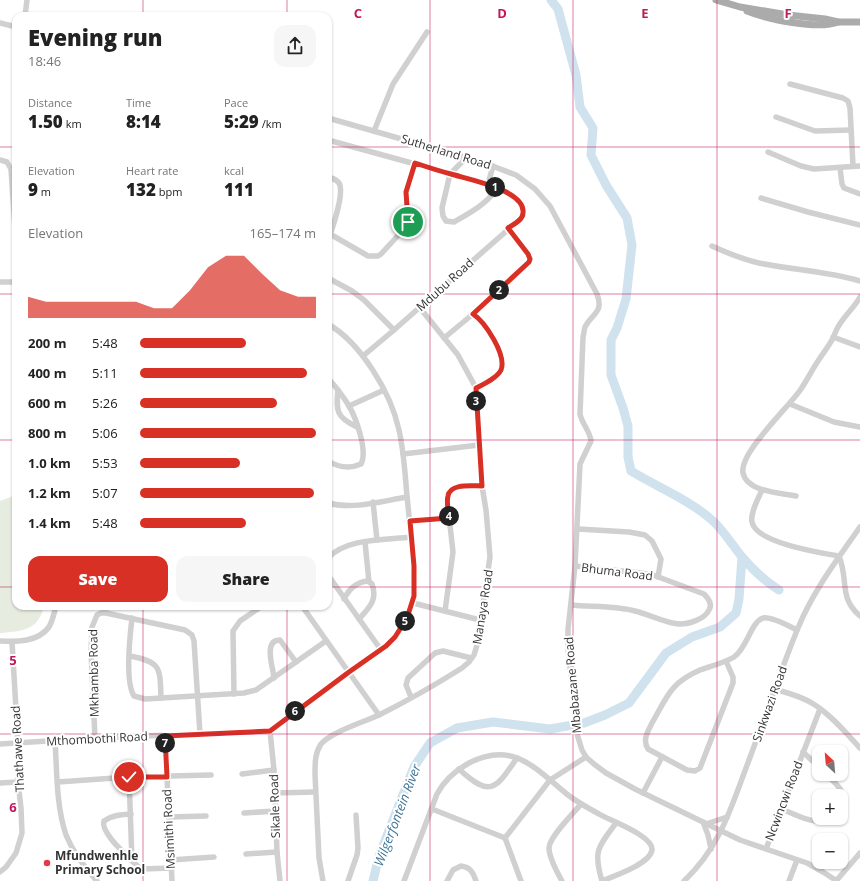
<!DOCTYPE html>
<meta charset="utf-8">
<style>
body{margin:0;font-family:"Open Sans",sans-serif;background:#f6f6f6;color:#222;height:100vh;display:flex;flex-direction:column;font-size:15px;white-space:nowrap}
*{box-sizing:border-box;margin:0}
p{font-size:13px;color:#767676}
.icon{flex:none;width:22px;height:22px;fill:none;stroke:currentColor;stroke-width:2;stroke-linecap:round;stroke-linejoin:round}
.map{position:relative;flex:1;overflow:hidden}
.drawer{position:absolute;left:12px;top:12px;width:320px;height:598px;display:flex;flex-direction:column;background:#fff;border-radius:12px;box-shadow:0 1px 3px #0004}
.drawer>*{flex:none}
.needle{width:26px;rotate:334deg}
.controls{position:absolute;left:812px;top:745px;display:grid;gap:8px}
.controls a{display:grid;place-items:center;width:36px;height:36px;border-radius:8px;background:#fff;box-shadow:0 1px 3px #0004;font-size:20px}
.pin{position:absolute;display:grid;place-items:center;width:34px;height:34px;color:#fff;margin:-17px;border:2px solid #fff;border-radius:50%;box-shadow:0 1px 4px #0007}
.km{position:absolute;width:20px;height:20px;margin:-10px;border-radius:50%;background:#222;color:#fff;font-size:11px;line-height:20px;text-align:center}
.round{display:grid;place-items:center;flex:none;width:42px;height:42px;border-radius:12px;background:#f6f6f6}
.headline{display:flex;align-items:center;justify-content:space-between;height:68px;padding:0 16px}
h1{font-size:22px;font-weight:800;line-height:30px}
.figures{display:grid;grid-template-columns:repeat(3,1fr);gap:6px;height:68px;padding:4px 16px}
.figures div{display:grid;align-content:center}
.figures b{font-size:17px;font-weight:800}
.figures small{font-size:11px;font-weight:400}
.figures p{font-size:11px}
.chart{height:112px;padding:8px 16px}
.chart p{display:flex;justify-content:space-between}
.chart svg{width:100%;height:72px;margin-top:4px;fill:#d93025;opacity:.7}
.action{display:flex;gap:8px;margin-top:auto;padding:8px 16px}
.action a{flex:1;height:46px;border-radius:12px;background:#d93025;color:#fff;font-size:16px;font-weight:800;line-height:46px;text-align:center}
.action a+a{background:#f6f6f6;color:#222}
ul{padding:0 16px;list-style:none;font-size:13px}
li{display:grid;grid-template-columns:64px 48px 1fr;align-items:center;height:30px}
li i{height:10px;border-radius:5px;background:#d93025}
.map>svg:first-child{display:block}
.green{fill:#e6ecdf}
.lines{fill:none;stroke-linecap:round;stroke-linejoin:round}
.river{stroke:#cfe2ee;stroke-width:9}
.minor{stroke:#d0d0d0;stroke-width:5.5}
.major{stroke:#ababab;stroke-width:7}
.route-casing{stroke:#fff;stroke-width:8}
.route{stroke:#d93025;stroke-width:5}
.grid{fill:none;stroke:#c2185b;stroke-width:1;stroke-opacity:0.55}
.poi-dot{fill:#e63946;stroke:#fff;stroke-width:1.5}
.labels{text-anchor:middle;stroke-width:4;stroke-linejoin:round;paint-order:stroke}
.street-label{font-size:12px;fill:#333;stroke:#fff}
.poi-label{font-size:12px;font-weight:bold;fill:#333;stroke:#fff;text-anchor:start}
.water-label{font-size:13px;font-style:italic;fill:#3f7597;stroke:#fff}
.grid-label{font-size:13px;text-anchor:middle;font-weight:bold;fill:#c2185b;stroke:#fff;stroke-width:4;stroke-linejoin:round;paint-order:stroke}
</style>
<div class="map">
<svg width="860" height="881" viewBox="0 0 860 881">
<rect width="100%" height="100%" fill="#fff"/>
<!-- green -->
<path class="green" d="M 16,495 L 16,606 L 44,606 C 38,631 22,631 0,633 L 0,501 Z"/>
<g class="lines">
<!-- river -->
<g class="river">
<path d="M 742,557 C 753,570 765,581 779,590"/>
<path d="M 373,881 L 379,856 L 414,767 L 430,743 L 457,728 L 493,722 L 550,729 L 584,723 L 605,715 L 629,703 L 666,653 L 692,637 L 720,627 L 736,613 L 739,599 L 742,557 C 733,546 723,530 713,521 C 690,500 657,487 631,471 L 628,457 L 628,426 L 623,408 L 611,375 L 611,340 L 617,328 L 626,299 L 632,245 L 627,218 L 606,185 L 591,155 L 593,128 L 580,107 L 576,75 L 558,9 L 551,0"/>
</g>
<!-- minor -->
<g class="minor">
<polyline points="25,16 27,0"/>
<polyline points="0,23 16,27"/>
<polyline points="790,84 843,98 848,101 850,108 853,166"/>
<polyline points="776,117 815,131 851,130"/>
<path d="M 328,118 L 482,162 L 516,175 L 535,189 L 550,206 L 597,294 C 604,313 592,313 585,327 C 584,330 584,334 583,337 L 580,414 C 582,424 590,431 591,441 L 580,464 L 575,566 L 568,629 L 568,648 L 575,715 L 577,734 L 582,750 L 586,757 L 594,764 L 606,773 L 635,789 L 740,840 L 807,863 L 823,872 L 837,881"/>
<polyline points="374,131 393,84 427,32"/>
<path d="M 328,140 L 488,184 C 499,188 534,204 520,219 L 394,330 L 363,356"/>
<polyline points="768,152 801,166 814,169 860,166"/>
<path d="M 466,158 L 450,174 L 442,208 L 443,216 L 446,221 L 454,222 C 470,213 487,204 497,188"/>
<polyline points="0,160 7,162 11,169 16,243"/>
<polyline points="840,168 842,184 844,188 860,194"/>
<path d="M 328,177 C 332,178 336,179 339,183 C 345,193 332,229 328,241"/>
<polyline points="488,184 493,166"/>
<polyline points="761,198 808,212 860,225"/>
<polyline points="330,234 368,256 378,256 381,254 404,229 408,222 406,192 415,163"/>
<path d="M 712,246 C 727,253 742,259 759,263 C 792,270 827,271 860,281"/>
<polyline points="328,278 352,291 364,300 394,330"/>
<polyline points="0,282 16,282"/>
<path d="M 473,314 C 481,319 498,345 501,354 C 503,359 503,365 501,370 C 497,378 484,384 476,388"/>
<polyline points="833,337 860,347"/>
<polyline points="444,338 473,314 529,262 530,259 528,254 508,228"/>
<path d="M 328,378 C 335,386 343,396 349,406 C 356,418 368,451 361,464 C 350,469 338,467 328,461"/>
<path d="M 338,390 C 336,411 336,417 357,427"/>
<polyline points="790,404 834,422 860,427"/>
<polyline points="349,406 384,390"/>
<polyline points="403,454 479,445"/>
<path d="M 762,490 C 758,499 750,513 752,522 C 756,543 821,553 839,556 C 849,580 838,597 860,616"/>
<path d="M 796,496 C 781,493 747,492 743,473 C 739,453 789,407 801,389 C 807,380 812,370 818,361 C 823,353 829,346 833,338 C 835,334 836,330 838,327 C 844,316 854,308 860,297"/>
<polyline points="373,502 377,540"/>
<path d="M 328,503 C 353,510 382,501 407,497"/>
<polyline points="409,521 449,519"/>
<polyline points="578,529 629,532 645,535 652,541 661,559 658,577"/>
<polyline points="365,542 369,582"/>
<path d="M 328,558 C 346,538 385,540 411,537"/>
<polyline points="328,575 381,650"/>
<path d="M 344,599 C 349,589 356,582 368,581 L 372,584 C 378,600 369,608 359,619"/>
<polyline points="413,603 480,620"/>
<path d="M 571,605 C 591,607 616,606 635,611 C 648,614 668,624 680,624 C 689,624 705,619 709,610 C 713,604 708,598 704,594 L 653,575 L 641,573 L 575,566"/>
<polyline points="302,606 379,715"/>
<path d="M 445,611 L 453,552 L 447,498 C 450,483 470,486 482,486"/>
<path d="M 132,618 C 130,635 125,682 134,696 L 145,699 L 244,693 L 256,690 L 326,641"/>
<path d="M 0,641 C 17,642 38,642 49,627 C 53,620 54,613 56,606"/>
<path d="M 130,656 C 161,662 160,667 161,698"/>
<path d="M 726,661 L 733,677 L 733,683 L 700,768 L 695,771 L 687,770 L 648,749 C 642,740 648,731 652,723 C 667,697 670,683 700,670 C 711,666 724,663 734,657 C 747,648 751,622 763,618 C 771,616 789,626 797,630"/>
<path d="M 274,678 C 273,667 263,640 280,640 L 296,662"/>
<path d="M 774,689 C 788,693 803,697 815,705 C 832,716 846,733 860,748"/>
<polyline points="234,694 233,631 240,621 262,606"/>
<polyline points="411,697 406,685 408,678 435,653 443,651 471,658"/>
<polyline points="270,731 274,770 277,852 280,881"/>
<polyline points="165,736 172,881"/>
<polyline points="95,738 91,652 92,627 97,615 101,613 106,613 185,630 192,635 194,641 200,734"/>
<path d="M 55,740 C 57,771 56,805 66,835 C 73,852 85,868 97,881"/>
<path d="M 0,744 L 95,738 L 270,731 L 349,672 L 386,646 L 395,638 L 407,618 L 413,603 L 415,584 C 413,555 410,526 407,496 C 405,474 404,452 399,430 C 391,393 361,343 328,324"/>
<polyline points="803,752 819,767"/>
<path d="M 459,769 C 491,799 496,788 517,758"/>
<polyline points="242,774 274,770"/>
<path d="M 826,774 C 835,783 849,793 841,806"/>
<polyline points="129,777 132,861"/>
<polyline points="58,782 129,777 211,775"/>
<polyline points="0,783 18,782"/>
<polyline points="275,793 315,792"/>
<polyline points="643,793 662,757"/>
<polyline points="432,809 505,838"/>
<path d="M 781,809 C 796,814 815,827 830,818"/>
<polyline points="244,813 276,811"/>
<path d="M 131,814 C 121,815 112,815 104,821 C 100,833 131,860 140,868 L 142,869 L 171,868"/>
<polyline points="169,817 206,816"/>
<polyline points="703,822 708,835 711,849"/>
<polyline points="706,824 727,817"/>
<polyline points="505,838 550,780 586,757"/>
<polyline points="505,838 521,881"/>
<polyline points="766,849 820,709"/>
<polyline points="246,854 277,852"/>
<polyline points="171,860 214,857"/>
<polyline points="0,872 6,867 16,853 22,833 21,808 18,782 18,743 12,642"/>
<path d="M 323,881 L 319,858 L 315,774 C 315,763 315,753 321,744 C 331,732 364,722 379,715 C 407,701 435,685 462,668 L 469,662 L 474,655 L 477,645 L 490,557 L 486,510 L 482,486 L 476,388 L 458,355 L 420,308"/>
<polyline points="348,881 357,855 358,848 356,815"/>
<path d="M 404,881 L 437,794 C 444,781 456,770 469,763 C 513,740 536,769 568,795 C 577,802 588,808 599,814 C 609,820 654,836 652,850 C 650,864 614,876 602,881"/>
<path d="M 447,881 L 453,870 L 461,866 C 470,867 473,872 476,881"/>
<path d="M 562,881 C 557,872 549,858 549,848 C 549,837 574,813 581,804"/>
<path d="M 602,881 C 593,851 598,847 616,823"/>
<path d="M 684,881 C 719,848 730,811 746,768 C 764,721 779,674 798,628 C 813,591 837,560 860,527"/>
<polyline points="789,881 797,860"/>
<polyline points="836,881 860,853"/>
</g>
<!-- major -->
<g class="major">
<polyline points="716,0 740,7 788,15 825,19 838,22 860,22"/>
<path d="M 747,11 C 767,19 818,30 838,22"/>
</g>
</g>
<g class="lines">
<!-- route casing -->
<g class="route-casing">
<path id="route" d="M 129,777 L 167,777 L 165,736 L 270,731 L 349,672 L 386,646 L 395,637 L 407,618 L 414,596 L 414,566 L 410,521 L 449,518 C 449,512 446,503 448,496 C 450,483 472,486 482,486 L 476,388 C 484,384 497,378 501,370 C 507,355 485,322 473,314 L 529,262 L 530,259 L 528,254 L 508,228 C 513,225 523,220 523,213 C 526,190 467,179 451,174 C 439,171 427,167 415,163 L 406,192 L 408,222"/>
</g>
<!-- route -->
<use href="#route" class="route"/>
</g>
<!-- grid -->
<path class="grid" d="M 143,0 L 143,16M 287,0 L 287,16M 430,0 L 430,881M 573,0 L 573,881M 717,0 L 717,881M 0,147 L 16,147M 328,147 L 860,147M 0,294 L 16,294M 328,294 L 860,294M 0,440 L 16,440M 328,440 L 860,440M 0,587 L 16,587M 328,587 L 860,587M 143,606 L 143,881M 287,606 L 287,881M 0,734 L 860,734"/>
<!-- markers -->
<circle class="poi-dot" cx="47" cy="863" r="4"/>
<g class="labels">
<!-- street labels -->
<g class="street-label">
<text transform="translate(446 152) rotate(17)" y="4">Sutherland Road</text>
<text transform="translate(445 285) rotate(-42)" y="4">Mdubu Road</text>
<text transform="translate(617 572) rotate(7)" y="4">Bhuma Road</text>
<text transform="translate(483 607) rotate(-81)" y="4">Manaya Road</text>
<text transform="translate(94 673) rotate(-91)" y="4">Mkhamba Road</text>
<text transform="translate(573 685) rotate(-95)" y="4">Mbabazane Road</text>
<text transform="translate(770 704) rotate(-70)" y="4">Sinkwazi Road</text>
<text transform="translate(97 739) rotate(-3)" y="4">Mthombothi Road</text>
<text transform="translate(18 749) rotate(-93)" y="4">Thathawe Road</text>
<text transform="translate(784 801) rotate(-69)" y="4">Ncwincwi Road</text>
<text transform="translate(275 806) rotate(-92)" y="4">Sikale Road</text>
<text transform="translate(169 829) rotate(-93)" y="4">Msimithi Road</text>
</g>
<!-- poi labels -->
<g class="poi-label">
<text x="55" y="860">Mfundwenhle<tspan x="55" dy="14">Primary School</tspan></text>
</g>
<!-- water labels -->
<g class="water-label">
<text transform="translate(397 815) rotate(-69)" y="5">Wilgerfontein River</text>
</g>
</g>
<g class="grid-label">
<text x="358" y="18">C</text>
<text x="502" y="18">D</text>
<text x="645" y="18">E</text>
<text x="788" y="18">F</text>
<text x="13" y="665">5</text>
<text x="13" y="812">6</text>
</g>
</svg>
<div class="controls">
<a><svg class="needle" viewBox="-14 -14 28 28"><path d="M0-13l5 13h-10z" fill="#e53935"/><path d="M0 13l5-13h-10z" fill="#767676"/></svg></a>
<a>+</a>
<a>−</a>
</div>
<div class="pin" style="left:408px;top:222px;background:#1e9e55"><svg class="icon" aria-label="arrive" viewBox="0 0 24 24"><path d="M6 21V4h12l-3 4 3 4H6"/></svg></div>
<div class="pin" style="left:129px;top:777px;background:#d93025"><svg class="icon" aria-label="check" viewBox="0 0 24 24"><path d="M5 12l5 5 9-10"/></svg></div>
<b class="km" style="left:495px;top:187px">1</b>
<b class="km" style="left:499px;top:290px">2</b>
<b class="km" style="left:476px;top:401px">3</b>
<b class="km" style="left:449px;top:516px">4</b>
<b class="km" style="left:405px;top:621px">5</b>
<b class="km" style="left:295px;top:711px">6</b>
<b class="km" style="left:165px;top:743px">7</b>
<section class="drawer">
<div class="headline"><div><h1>Evening run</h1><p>18:46</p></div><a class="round"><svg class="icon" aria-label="share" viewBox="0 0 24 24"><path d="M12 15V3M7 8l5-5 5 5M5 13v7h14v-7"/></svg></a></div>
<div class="figures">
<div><p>Distance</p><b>1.50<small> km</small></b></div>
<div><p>Time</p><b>8:14</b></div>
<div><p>Pace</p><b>5:29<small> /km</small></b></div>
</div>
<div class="figures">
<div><p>Elevation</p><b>9<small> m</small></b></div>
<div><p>Heart rate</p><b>132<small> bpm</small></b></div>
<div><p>kcal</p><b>111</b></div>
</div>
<div class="chart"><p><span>Elevation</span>165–174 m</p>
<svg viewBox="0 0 160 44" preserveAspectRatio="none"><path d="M0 44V31L10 34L20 34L30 34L40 34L50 34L60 34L70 38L80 38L90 27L100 13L110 6L120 6L130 17L140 27L150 31L160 31V44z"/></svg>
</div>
<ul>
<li><b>200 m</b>5:48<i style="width:60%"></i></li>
<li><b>400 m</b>5:11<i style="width:95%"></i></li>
<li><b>600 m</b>5:26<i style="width:78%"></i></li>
<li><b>800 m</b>5:06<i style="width:100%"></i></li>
<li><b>1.0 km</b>5:53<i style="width:57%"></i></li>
<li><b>1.2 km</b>5:07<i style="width:99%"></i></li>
<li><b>1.4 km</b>5:48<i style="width:60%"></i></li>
</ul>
<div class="action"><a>Save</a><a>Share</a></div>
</section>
</div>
